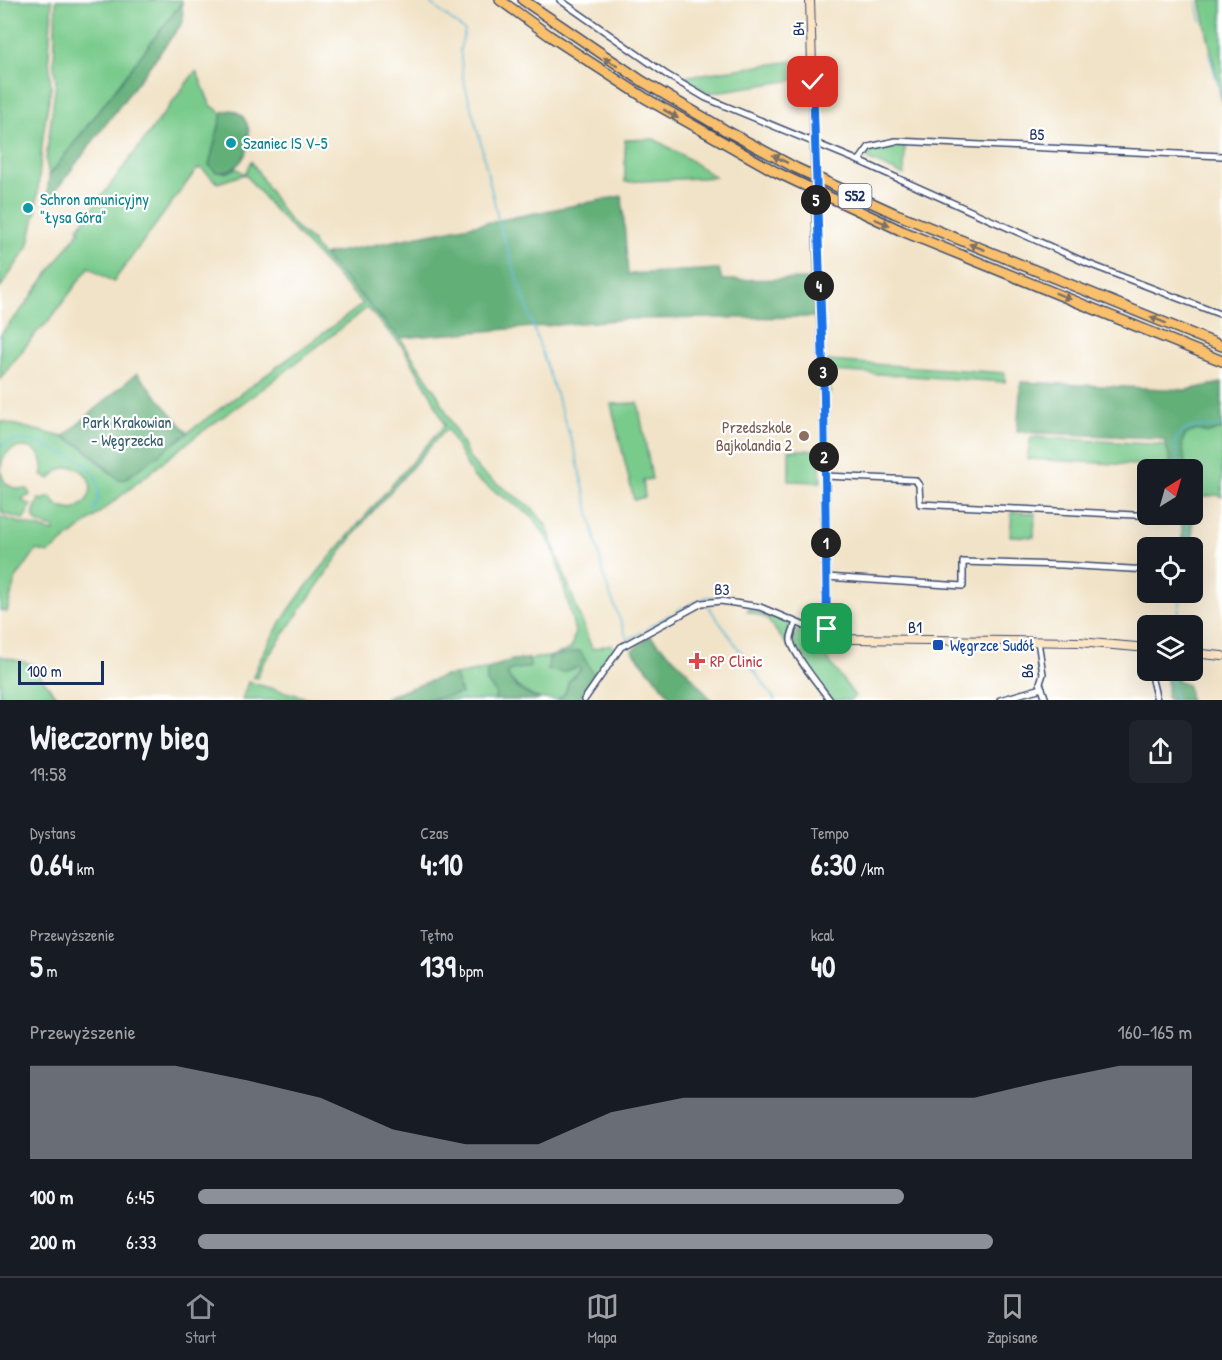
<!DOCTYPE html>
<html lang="pl">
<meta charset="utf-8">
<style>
body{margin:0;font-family:"Patrick Hand",sans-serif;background:#20242c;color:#f1f3f6;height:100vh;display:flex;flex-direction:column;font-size:22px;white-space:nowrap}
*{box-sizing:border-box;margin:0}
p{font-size:20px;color:#9ea1a6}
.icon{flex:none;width:33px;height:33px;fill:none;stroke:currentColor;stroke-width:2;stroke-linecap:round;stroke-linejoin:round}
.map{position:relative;height:700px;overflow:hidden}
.details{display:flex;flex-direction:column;background:#171b24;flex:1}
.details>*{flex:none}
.needle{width:39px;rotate:37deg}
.tools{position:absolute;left:1137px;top:459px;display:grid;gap:12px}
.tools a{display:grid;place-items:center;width:66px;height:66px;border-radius:9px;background:#171b24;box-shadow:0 6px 24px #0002;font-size:30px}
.scale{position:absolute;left:18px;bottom:15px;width:86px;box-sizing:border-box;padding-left:6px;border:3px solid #1b2f5e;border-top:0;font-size:16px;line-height:21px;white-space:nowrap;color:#1b2f5e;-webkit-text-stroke:4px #fff;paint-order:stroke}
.pin{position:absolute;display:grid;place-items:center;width:51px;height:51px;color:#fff;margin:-26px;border-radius:12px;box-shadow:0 3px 9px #0006}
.km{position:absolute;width:30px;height:30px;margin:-15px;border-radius:50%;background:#222;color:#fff;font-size:16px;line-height:30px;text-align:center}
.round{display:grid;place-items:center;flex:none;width:63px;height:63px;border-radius:9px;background:#20242c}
.headline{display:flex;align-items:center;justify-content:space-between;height:102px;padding:0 30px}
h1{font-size:33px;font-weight:800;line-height:45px}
.stats{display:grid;grid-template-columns:repeat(3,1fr);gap:9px;height:102px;padding:6px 30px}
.stats div{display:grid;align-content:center}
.stats b{font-size:30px;font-weight:800}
.stats small{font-size:16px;font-weight:400}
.stats p{font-size:16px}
.chart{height:168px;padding:12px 30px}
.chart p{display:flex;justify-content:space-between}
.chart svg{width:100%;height:108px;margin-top:6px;fill:#8c9099;opacity:.7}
ul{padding:0 30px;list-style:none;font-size:20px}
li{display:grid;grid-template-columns:96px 72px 1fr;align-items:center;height:45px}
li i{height:15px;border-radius:8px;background:#8c9099}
.menu{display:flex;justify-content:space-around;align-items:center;height:84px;border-top:2px solid #363941;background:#171b24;font-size:16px;color:#9ea1a6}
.menu a{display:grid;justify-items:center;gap:3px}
.menu .current{color:#8c9099}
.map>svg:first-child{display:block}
.green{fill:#79cb8c;stroke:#4a7d75;stroke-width:1.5}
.forest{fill:#62af78;stroke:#3e6f6b;stroke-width:1.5}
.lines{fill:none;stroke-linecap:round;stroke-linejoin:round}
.stream{stroke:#5ab7d8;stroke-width:1.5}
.street-casing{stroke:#3b4a6e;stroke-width:8}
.secondary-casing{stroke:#3b4a6e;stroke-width:10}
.highway-casing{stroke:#3b4a6e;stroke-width:12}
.street{stroke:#fff;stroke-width:5}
.secondary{stroke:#fce5c4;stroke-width:8}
.highway{stroke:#f8bf6c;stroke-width:9}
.secondary-bridge-casing{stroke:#3b4a6e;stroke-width:10;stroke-linecap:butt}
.secondary-bridge{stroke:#fce5c4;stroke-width:8}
.oneway{fill:#7e7064}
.route-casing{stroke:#fff;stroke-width:12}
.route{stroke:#1a73e8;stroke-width:8}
.culture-dot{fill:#0f9aa8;stroke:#fff;stroke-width:2}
.education-dot{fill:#8d6e63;stroke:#fff;stroke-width:2}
.transit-dot{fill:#1a4fb4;stroke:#fff;stroke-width:2}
.health-dot{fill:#e0444e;stroke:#fff;stroke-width:2}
.labels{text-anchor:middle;stroke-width:4.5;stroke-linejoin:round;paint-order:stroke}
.shield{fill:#fff;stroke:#5f6d8e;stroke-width:1.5}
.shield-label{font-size:15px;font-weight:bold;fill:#1b2f5e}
.street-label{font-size:16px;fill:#1b2f5e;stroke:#fff}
.culture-label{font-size:16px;fill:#0d838f;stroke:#fff;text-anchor:start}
.park-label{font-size:16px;fill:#375e6c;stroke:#fff}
.education-label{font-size:16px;fill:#785e54;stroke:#fff;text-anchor:end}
.transit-label{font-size:16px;fill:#164399;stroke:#fff;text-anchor:start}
.health-label{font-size:16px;fill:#be3a42;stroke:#fff;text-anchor:start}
</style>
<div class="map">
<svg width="1222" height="700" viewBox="0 0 1222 700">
<rect width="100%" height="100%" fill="#fff"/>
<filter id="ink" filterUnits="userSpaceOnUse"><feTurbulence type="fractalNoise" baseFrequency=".0167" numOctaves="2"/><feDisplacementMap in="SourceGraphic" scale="12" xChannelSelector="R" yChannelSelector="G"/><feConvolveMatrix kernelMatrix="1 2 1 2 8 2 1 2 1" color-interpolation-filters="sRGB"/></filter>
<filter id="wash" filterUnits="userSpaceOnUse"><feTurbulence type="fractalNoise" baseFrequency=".008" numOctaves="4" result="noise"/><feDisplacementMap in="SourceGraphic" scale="24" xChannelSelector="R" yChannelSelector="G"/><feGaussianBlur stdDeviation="1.35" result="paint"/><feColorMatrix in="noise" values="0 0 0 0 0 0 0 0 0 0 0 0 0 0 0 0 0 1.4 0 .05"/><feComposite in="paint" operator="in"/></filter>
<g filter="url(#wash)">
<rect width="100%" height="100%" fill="#f1e3c7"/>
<!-- green -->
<g class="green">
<polygon points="0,0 52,0 49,55 51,87 43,135 36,212 28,247 0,288"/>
<polygon points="56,0 181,0 182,2 49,176 46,159 56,82 54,66"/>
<polygon points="1200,0 1222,0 1222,103"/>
<polygon points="808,59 800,79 709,93 682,77"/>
<path d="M 195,72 L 197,72 L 210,104 L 222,114 L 209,165 L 226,173 L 236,168 L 245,174 L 251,161 C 268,186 286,226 313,241 L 314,246 L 400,338 L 437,394 L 470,459 L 482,473 L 532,508 L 546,525 L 592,649 L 611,644 L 615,650 L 595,677 L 579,652 L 562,672 L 578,666 L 581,670 L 569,681 L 565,693 L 558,700 C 534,700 522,694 507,675 L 510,670 L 530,666 L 529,659 L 549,657 L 571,649 L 575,632 L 566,594 L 552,546 L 532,516 L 473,477 L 448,430 L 443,432 L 366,519 L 343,549 L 262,665 L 257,678 L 253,677 C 273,623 314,576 351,533 C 382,496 413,460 445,425 L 431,395 L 403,347 L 367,308 L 265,387 L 196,436 L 49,553 L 36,550 L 15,580 L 7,612 L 0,611 L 0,517 L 54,532 L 54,528 C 32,522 29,521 39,499 L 42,500 L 50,497 L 59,507 L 73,510 C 113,493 76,445 50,479 L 42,475 C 50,439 0,438 1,470 C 1,474 3,480 6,483 C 12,489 20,490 28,489 L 30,495 L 22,499 L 23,501 L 31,505 L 26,516 L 23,519 L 0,513 L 3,510 L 0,509 L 0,421 L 63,437 L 81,446 L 109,472 L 124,479 L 363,304 L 270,205 L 245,174 L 218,183 L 201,168 L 196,170 L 113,282 L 89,267 L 49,321 L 37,332 L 0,379 L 0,335 L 22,309 L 80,230 L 78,228 Z"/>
<polygon points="654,139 690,160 715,177 625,182 625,140"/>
<path d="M 905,145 L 904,175 L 869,160 L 867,157 C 873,144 892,145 905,145 Z"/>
<polygon points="827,361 1005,373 1005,382 831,371 830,394 826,393"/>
<polygon points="638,403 652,479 643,480 645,497 634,500 611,404"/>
<path d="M 1217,429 L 1222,429 L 1222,497 L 1217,495 L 1193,498 L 1192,470 L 1186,469 C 1183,456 1175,430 1198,430 C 1208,431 1207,433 1217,429 Z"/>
<polygon points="1031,437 1166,445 1172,467 1027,459"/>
<polygon points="789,450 819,450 821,482 789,481"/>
<polygon points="1012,512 1035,513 1034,537 1010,536"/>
<polygon points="749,608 790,623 786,644 766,618 747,611"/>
<path d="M 800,628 L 809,634 L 855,696 L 850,700 L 831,700 C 821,685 797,659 794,641 C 793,636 796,632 800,628 Z"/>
<polygon points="0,656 31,664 59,700 0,700"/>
<polygon points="487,669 487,682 496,693 495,700 422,700 461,694 455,675"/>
<polygon points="248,682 315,700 242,700"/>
</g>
<!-- forest -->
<g class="forest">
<polygon points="182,2 183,22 47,202 49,176"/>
<path d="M 231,110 C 260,115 254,174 216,172 L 209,165 L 222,114 L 223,112 Z"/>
<polygon points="622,196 628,274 719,269 722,280 815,279 815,317 628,319 400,338 323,255"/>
<polygon points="137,373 188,433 125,479 119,480 91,453 81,446 63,437"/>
<polygon points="1021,382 1186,390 1222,383 1222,429 1208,433 1196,430 1185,435 1182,443 1186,469 1173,469 1165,441 1157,438 1017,432"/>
<polygon points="1178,515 1192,515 1194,555 1193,554 1192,548 1182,547 1182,527"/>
<polygon points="650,636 687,671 711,700 673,700 632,650"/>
<polygon points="580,651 595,677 578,700 558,700 565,693 569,681 581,669 578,667 562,672 548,670 549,657"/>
<polygon points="529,659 530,667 510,670 507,675 518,689 540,700 495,700 496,693 487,682 487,669 512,660"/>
<polygon points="1167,671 1178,671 1176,679 1188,686 1190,700 1169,700 1167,697"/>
<polygon points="455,675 461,694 422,700 386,700 386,697 444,676"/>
</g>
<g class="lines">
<!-- stream -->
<g class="stream">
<polyline points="426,0 465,31 460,49 463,78 480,140 500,227 575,451 605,581 627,638 629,639 642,632"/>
<polyline points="1196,0 1201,21"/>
<polyline points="1209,53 1222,99"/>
<path d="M 0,447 C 20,433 37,442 57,451 C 66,454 76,457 83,462 C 100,474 103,496 93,512"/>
<path d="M 1177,470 L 1178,459 L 1174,443 C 1186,420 1201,430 1222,426"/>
<polyline points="1184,514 1190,548"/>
<polyline points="708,606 775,700"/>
<polyline points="676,611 707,597 732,598"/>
<polyline points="1176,626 1182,592"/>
<polyline points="646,629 671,614"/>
<polyline points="1170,670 1175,700"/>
</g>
</g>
</g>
<g filter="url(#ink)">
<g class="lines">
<!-- street casing -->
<g class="street-casing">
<g id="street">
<polyline points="560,0 667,75 706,98 859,161 1089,264 1222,315"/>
<polyline points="859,161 869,147 896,141 1222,156"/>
<polyline points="825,476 915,480 919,485 920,504 1173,517"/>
<polyline points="826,577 963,586 963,562 1062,565 1148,570"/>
<path d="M 796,623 C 794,628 790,636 791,641 C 793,654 821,688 830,700"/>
<polyline points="1038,641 1043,674 1040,683 1046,700"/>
<polyline points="1152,670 1152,680 1157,700"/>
<polyline points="584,700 621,647 702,603 721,601 760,607 819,632 829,632"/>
<polyline points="1000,700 1042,688"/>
</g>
</g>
<!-- secondary casing -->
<g class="secondary-casing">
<g id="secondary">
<polyline points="810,0 815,162"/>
<path d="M 816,209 L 824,396 L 827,626 C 829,638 840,638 851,639 L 1079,642 L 1148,648"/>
<polyline points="1192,653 1222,656"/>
</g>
</g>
<!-- highway casing -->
<g class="highway-casing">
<g id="highway">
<polyline points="500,0 550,36 645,98 776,172 902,231 1222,361"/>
<polyline points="523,0 642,81 725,130 796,168 894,213 1222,346"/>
</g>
</g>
<!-- street -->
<use href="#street" class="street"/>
<!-- secondary -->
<use href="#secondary" class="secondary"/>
<!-- highway -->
<use href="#highway" class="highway"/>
<!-- secondary-bridge casing -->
<g class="secondary-bridge-casing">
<polyline id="secondary-bridge" points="815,162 816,209"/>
</g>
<!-- secondary-bridge -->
<use href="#secondary-bridge" class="secondary-bridge"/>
</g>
<!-- one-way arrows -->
<defs><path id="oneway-solid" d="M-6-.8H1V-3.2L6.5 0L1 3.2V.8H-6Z" transform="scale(1.5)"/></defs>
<g class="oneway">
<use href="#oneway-solid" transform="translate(611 62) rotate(-147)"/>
<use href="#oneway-solid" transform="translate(671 114) rotate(31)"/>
<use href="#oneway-solid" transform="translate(780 159) rotate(-153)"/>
<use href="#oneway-solid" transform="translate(882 222) rotate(23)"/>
<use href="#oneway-solid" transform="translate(977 247) rotate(-159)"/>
<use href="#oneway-solid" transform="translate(1063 296) rotate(22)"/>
<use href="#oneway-solid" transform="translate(1158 320) rotate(-158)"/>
</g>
</g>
<g class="lines" filter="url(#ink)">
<!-- route casing -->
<g class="route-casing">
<polyline id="route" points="813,82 824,396 827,629"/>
</g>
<!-- route -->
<use href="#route" class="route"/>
</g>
<!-- markers -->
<g class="culture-dot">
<circle cx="231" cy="143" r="6"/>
<circle cx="28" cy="208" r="6"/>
</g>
<circle class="education-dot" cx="804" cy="436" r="6"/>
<rect class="transit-dot" x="932" y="639" width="12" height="12" rx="3"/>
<path class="health-dot" d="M694 652h6v6h6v6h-6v6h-6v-6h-6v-6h6z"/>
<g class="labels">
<!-- shield labels -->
<rect class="shield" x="838.5" y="184" width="33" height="24" rx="4.5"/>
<g class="shield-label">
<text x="855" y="201">S52</text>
</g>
<!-- street labels -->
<g class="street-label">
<text transform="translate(798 29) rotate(-92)" y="6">B4</text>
<text transform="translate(1037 134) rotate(3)" y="6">B5</text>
<text transform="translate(722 589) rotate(1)" y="6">B3</text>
<text x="915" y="633">B1</text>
<text transform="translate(1027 671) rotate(-90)" y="6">B6</text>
</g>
<!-- culture labels -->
<g class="culture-label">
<text x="243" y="149">Szaniec IS V-5</text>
<text x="40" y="205">Schron amunicyjny<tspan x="40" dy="18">"Łysa Góra"</tspan></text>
</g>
<!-- park labels -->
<g class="park-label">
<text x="127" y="428">Park Krakowian<tspan x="127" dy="18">- Węgrzecka</tspan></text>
</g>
<!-- education labels -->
<g class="education-label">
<text x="792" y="433">Przedszkole<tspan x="792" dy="18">Bajkolandia 2</tspan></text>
</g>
<!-- transit labels -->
<g class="transit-label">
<text x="950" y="651">Węgrzce Sudół</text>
</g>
<!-- health labels -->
<g class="health-label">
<text x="710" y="667">RP Clinic</text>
</g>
</g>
</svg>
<div class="tools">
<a><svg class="needle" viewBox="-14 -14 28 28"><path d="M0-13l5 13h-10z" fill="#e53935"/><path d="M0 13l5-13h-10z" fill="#9ea1a6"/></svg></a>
<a><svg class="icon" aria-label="locate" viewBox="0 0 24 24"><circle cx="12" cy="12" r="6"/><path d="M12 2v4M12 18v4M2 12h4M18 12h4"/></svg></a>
<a><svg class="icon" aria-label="layers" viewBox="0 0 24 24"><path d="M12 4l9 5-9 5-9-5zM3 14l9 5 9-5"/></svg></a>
</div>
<div class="scale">100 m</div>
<div class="pin" style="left:827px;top:629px;background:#1e9e55"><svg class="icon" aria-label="arrive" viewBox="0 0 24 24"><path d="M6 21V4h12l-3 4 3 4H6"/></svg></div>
<div class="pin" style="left:813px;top:82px;background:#d93025"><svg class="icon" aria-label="check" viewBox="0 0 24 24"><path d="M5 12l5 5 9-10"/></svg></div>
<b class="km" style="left:826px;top:543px">1</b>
<b class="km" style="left:824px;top:457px">2</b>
<b class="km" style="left:823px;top:372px">3</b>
<b class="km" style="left:819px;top:286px">4</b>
<b class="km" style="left:816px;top:200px">5</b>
</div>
<section class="details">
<div class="headline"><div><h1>Wieczorny bieg</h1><p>19:58</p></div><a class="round"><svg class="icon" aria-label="share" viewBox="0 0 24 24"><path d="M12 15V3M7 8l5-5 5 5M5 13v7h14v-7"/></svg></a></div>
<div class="stats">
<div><p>Dystans</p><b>0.64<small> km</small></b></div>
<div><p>Czas</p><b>4:10</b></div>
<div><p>Tempo</p><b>6:30<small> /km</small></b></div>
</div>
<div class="stats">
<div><p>Przewyższenie</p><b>5<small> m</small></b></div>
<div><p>Tętno</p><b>139<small> bpm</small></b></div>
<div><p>kcal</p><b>40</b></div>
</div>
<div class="chart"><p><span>Przewyższenie</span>160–165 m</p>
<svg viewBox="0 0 160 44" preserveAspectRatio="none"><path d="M0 44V6L10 6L20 6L30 12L40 19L50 32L60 38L70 38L80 25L90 19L100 19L110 19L120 19L130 19L140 12L150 6L160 6V44z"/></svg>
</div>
<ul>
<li><b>100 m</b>6:45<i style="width:71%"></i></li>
<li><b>200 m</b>6:33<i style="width:80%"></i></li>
</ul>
</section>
<nav class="menu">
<a class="current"><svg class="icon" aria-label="home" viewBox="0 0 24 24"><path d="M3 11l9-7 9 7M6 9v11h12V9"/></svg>Start</a>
<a><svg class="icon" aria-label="map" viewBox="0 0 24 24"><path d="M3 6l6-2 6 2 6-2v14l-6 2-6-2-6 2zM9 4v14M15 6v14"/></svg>Mapa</a>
<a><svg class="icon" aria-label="saved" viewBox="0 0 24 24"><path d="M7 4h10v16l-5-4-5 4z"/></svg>Zapisane</a>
</nav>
